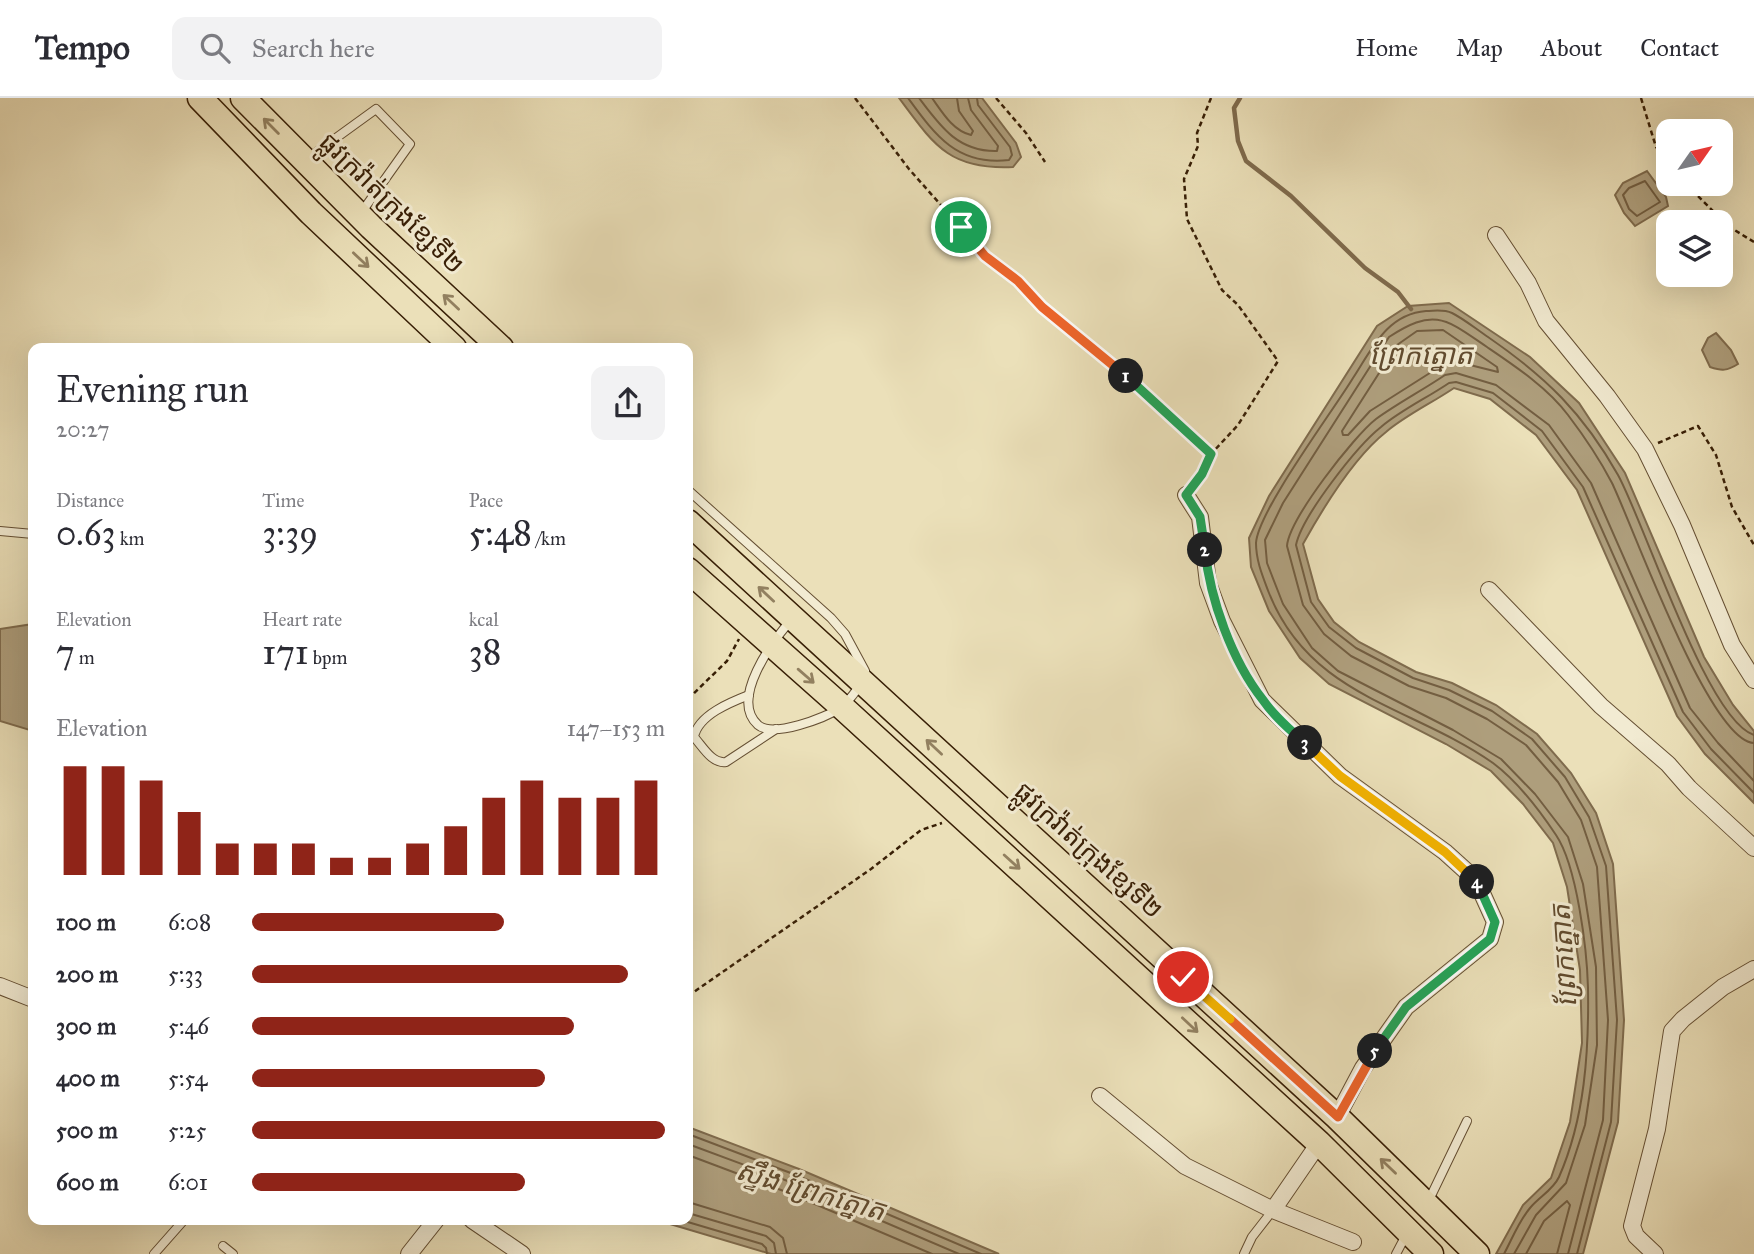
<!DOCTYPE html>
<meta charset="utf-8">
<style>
body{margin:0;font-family:"IM FELL Great Primer","Noto Sans Khmer",serif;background:#f2f2f3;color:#2b2b33;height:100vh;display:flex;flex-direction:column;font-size:26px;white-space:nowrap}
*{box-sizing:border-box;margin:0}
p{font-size:23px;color:#7c7c81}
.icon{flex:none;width:38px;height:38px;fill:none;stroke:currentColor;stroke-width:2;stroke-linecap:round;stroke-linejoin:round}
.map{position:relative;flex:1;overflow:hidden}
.drawer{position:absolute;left:28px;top:245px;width:665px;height:882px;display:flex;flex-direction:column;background:#fff;border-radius:14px;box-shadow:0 7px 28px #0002}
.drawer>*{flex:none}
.needle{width:46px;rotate:56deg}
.fabs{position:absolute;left:1656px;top:21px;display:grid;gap:14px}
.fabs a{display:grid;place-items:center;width:77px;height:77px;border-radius:14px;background:#fff;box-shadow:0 7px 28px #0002;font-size:35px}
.pin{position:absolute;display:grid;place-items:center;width:60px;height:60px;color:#fff;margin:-30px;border:4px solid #fff;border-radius:50%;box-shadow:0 2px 7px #0007}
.km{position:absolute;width:35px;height:35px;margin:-18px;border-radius:50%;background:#222;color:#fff;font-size:19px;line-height:35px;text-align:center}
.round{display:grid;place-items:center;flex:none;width:74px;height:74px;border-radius:14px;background:#f2f2f3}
.overview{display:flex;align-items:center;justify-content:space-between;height:119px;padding:0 28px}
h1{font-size:38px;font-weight:600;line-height:52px}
.metrics{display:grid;grid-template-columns:repeat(3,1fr);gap:10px;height:119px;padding:7px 28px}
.metrics div{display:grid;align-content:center}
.metrics b{font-size:35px;font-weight:600}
.metrics small{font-size:19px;font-weight:400}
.metrics p{font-size:19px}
.chart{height:196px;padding:14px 28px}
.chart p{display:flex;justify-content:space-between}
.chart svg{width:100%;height:126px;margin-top:7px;stroke:#8f2418;stroke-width:6}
ul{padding:0 28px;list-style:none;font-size:23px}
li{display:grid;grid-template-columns:112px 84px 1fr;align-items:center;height:52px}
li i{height:18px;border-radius:9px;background:#8f2418}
header{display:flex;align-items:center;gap:42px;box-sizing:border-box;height:98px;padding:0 35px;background:#fff;border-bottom:2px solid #e1e1e2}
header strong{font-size:33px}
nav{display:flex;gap:38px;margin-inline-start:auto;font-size:24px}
.search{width:490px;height:63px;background:#f2f2f3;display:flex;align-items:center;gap:18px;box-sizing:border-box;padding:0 24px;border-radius:14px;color:#7c7c81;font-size:26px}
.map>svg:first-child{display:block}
.water{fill:#ae9e7c;stroke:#7f6b4d;stroke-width:2}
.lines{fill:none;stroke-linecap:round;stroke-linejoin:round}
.shore{stroke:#735e41;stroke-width:2}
.stream{stroke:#7f6b4d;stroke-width:4.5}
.service-casing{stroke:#654f33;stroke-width:10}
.minor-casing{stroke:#654f33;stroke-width:18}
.primary-casing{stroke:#381f06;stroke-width:27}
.path{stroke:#381f06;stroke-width:2.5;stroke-dasharray:5 3.5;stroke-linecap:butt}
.service{stroke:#f2ebd2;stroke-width:8}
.minor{stroke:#f2ebd2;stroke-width:16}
.primary{stroke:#ebe0b9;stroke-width:24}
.oneway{stroke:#928060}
.split-1-casing{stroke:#fff;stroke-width:14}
.split-2-casing{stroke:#fff;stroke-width:14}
.split-3-casing{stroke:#fff;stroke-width:14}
.split-4-casing{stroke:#fff;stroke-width:14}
.split-5-casing{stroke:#fff;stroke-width:14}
.split-6-casing{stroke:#fff;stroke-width:14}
.split-7-casing{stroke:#fff;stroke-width:14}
.split-1{stroke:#f0652b;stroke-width:9}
.split-2{stroke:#22a559;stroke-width:9}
.split-3{stroke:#22a559;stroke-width:9}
.split-4{stroke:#f5b400;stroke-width:9}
.split-5{stroke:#22a559;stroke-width:9}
.split-6{stroke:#f0652b;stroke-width:9}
.split-7{stroke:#f5b400;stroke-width:9}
.labels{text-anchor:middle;stroke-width:6;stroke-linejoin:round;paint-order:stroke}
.street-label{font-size:26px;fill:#381f06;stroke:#f2ebd2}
.water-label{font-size:28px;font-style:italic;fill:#614b2f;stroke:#f2ebd2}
</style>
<header>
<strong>Tempo</strong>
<div class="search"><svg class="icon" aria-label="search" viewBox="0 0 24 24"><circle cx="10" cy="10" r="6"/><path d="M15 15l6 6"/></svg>Search here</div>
<nav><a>Home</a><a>Map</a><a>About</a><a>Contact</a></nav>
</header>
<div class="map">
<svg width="1754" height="1156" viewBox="0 0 1754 1156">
<rect width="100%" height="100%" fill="#ebe0b9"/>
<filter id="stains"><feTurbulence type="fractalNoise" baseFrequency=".00286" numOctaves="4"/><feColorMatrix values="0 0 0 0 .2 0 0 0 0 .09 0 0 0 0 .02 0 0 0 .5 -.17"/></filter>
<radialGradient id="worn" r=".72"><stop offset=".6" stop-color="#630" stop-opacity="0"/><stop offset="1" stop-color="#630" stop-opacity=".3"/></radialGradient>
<!-- water -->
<g class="water">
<path d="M 899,0 L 982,0 L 1016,45 L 1021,59 L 1013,69 C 949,72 934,47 899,0 Z"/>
<polygon points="1647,73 1666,99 1668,108 1635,128 1624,115 1615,97 1623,85"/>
<path d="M 1449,205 L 1530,259 L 1579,305 L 1625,375 L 1704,559 L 1733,607 L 1754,633 L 1754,705 L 1705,656 L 1677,618 L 1577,392 L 1536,337 L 1490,301 L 1454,290 C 1432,305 1406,317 1386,334 C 1353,360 1323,410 1303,446 L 1318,501 L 1334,524 L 1359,544 L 1416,574 L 1452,585 L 1496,607 L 1537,636 L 1571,675 L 1596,715 L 1613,766 L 1624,922 L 1618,1024 L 1583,1156 L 1496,1156 L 1523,1107 L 1551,1080 L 1570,1024 L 1582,945 L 1580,872 L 1567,789 L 1553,745 L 1523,706 L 1491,673 L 1446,646 L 1329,586 L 1300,560 L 1269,513 L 1251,469 L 1249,440 L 1269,398 L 1377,228 L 1408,208 Z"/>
<path d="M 1716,235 L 1731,252 L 1738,266 C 1727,273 1722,273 1710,269 L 1702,252 L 1708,240 Z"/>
<polygon points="33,526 33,633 0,623 0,531"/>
<polygon points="688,1029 799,1071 999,1156 771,1156 660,1123 658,1122 688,1122"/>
</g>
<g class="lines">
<!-- shore -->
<g class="shore">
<path d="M 908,0 C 935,37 957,68 1009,62 L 1012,57 L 1010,49 L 978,7 L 977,0"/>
<path d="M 919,0 C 940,28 958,54 997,53 L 998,48 L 971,12 L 968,0"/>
<path d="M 932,0 C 942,14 953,33 971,37 L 973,33 L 959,13 L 957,0"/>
<polygon points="1645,83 1660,104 1637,118 1629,111 1623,97 1629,90"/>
<polygon points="1443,232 1497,269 1498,274 1458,264 1444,266 1370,313 1348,337 1343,337 1342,333 1397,247 1417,233"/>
<polyline points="688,1036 796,1077 981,1156"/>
<polyline points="688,1046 793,1085 959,1156"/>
<polyline points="688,1057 789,1095 932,1156"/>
<polyline points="688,1104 770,1129 783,1140 787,1156"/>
<polyline points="688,1115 766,1138 774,1145 776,1156"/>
<polyline points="681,1122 762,1146 766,1150 767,1156"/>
<path d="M 1504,1156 C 1512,1141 1519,1123 1530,1110 C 1539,1099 1553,1092 1559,1079 C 1585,1020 1589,953 1588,890 C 1587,852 1577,768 1556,737 C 1540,713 1517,683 1493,665 C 1412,608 1310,599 1269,495 C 1263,479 1256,463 1256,445 C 1258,413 1333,313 1353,280 C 1372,251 1387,216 1426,213 C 1435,213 1443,211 1452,215 C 1464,221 1476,231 1488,239 C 1546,279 1583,315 1618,377 C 1645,426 1707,622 1754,637"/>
<path d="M 1514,1156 L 1536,1117 L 1566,1085 L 1585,1027 L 1597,947 L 1596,869 L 1583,786 L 1568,739 L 1535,696 L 1501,661 L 1453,632 L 1338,573 L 1312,550 L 1283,506 L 1267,465 L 1265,442 L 1283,405 L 1389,239 C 1435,209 1446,221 1487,249 C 1515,268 1548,290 1568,317 C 1584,338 1600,362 1612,385 C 1633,428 1709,643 1754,645"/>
<polyline points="1526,1156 1544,1123 1567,1103 1570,1107 1557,1156"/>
<path d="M 1568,1156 L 1603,1022 L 1608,922 L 1597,769 L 1581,722 L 1558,684 L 1526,647 L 1487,621 L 1446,600 L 1409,588 L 1351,558 L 1324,536 L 1303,507 L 1287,448 C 1289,421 1354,338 1376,321 C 1398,305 1423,292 1445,277 L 1456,275 L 1496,287 L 1549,327 L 1591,385 L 1690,610 L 1718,645 L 1754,683"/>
<path d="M 1577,1156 L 1611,1024 L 1617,922 L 1606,768 L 1589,719 L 1565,679 L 1532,641 L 1492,613 L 1449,592 L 1413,580 L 1356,550 L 1329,529 L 1311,504 L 1296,447 C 1302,418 1357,348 1381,329 C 1401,312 1427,300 1449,285 L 1456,284 L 1493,295 L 1542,333 L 1583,389 L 1683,614 L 1711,651 L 1754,695"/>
</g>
<!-- stream -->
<polyline class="stream" points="1240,0 1234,10 1238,43 1246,63 1291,98 1365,170 1398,194 1411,211"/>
<!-- service casing -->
<g class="service-casing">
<g id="service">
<polyline points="307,61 376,11 410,46 361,115"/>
<polyline points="688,392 831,520 845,536 865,573"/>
<polyline points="0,433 33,436"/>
<path d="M 791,522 C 773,543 729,601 758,627 C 773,640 825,620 840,610 C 848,605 855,594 861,586"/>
<path d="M 749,597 C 731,604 698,617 694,639 C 703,649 712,666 726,664 L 776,631"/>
<polyline points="1429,1102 1467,1023"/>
<polyline points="223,1148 233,1156"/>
<polyline points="154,1156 184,1122"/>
<polyline points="1244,1156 1252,1139 1273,1112"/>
<polyline points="1396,1156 1406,1137"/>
</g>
</g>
<!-- minor casing -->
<g class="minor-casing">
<g id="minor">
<polyline points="1496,137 1528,185 1546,223 1607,298 1645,351 1682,427 1732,547 1754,582"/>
<polyline points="1186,397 1200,419 1208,485 1222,523 1262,602 1340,678 1445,754 1476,782 1495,824 1490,841 1406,909 1363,970 1337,1019"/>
<polyline points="1489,492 1601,608 1668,666 1689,690 1754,750"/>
<polyline points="0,888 33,901"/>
<polyline points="1100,998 1185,1068 1273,1112 1319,1045"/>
<polyline points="1273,1112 1353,1144"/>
<polyline points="472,1122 522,1156"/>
<polyline points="409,1156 436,1122"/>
<polyline points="1655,1156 1636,1138 1632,1128 1657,1031 1672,933 1683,921 1723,889 1754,871"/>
</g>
</g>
<!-- primary casing -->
<g class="primary-casing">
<g id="primary">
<polyline points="200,0 311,115 454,250"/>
<polyline points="243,0 371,129 501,250"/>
<polyline points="688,424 1337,1019 1477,1156"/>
<polyline points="688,472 842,609 1319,1045 1431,1156"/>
</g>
</g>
<!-- path -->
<g class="path">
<polyline points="855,0 909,71 986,158 1018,183 1042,209 1148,297 1211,356 1194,385"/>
<polyline points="996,0 1026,35 1045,64"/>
<polyline points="1211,0 1197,35 1198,48 1184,81 1187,121 1222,192 1238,207 1278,263 1238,327 1211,356"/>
<polyline points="1641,0 1656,49 1668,64"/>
<polyline points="1686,86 1728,128 1754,144"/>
<polyline points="1658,345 1698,328 1716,357 1732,409 1754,447"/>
<polyline points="688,601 727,563 739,541"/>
<polyline points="688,898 871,771 921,732 942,725"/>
</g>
<!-- service -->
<use href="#service" class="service"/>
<!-- minor -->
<use href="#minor" class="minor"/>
<!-- primary -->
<use href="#primary" class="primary"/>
</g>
<!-- one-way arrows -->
<defs><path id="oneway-shaft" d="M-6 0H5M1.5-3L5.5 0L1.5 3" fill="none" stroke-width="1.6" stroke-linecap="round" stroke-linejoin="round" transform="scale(1.75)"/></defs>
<g class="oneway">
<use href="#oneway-shaft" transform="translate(271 28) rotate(-135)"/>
<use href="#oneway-shaft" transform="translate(361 162) rotate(43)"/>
<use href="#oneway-shaft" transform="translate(451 204) rotate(-137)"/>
<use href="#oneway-shaft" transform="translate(766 496) rotate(-137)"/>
<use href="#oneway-shaft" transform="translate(806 578) rotate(41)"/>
<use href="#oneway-shaft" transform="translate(934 649) rotate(-137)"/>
<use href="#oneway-shaft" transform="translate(1012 764) rotate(42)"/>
<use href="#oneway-shaft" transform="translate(1190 927) rotate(43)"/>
<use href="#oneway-shaft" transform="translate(1388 1068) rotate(-136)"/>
</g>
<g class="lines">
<!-- split-1 casing -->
<g class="split-1-casing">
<polyline id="split-1" points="961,129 985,158 1018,183 1042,209 1126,278"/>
</g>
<!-- split-2 casing -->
<g class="split-2-casing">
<polyline id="split-2" points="1126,278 1211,356 1202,376 1186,397 1200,419 1205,452"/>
</g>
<!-- split-3 casing -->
<g class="split-3-casing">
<path id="split-3" d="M 1205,452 C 1210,501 1232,563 1263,602 C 1274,618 1290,632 1305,645"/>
</g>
<!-- split-4 casing -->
<g class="split-4-casing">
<polyline id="split-4" points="1305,645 1340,678 1445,754 1477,784"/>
</g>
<!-- split-5 casing -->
<g class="split-5-casing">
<polyline id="split-5" points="1375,953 1406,909 1490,841 1495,824 1477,784"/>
</g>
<!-- split-6 casing -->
<g class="split-6-casing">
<polyline id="split-6" points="1230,921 1338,1019 1375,953"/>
</g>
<!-- split-7 casing -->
<g class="split-7-casing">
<polyline id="split-7" points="1183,879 1230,921"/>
</g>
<!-- split-1 -->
<use href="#split-1" class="split-1"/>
<!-- split-2 -->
<use href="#split-2" class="split-2"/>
<!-- split-3 -->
<use href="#split-3" class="split-3"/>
<!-- split-4 -->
<use href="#split-4" class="split-4"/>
<!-- split-5 -->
<use href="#split-5" class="split-5"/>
<!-- split-6 -->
<use href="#split-6" class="split-6"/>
<!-- split-7 -->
<use href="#split-7" class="split-7"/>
</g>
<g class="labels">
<!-- street labels -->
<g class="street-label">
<text transform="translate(392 105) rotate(44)" y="9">ផ្លូវក្រវ៉ាត់ក្រុងខ្សែទី២</text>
<text transform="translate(1089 752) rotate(42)" y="9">ផ្លូវក្រវ៉ាត់ក្រុងខ្សែទី២</text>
</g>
<!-- water labels -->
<g class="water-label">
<text x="1421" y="266">ព្រែកត្នោត</text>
<text transform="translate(1563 858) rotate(-94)" y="10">ព្រែកត្នោត</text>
<text transform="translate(811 1092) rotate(16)" y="10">ស្ទឹង ព្រែកត្នោត</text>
</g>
</g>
<rect width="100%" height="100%" filter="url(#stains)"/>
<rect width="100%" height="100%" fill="url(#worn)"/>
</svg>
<div class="fabs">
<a><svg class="needle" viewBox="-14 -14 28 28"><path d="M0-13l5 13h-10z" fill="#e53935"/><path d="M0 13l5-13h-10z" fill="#7c7c81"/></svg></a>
<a><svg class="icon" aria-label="layers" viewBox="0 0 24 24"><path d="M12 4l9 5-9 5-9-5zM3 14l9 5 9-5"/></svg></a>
</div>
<div class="pin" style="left:961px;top:129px;background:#1e9e55"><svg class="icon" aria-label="arrive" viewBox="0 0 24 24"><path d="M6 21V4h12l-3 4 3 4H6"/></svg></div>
<div class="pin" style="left:1183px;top:879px;background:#d93025"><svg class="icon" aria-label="check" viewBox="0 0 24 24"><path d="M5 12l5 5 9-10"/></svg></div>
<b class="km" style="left:1126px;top:278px">1</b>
<b class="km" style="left:1205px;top:452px">2</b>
<b class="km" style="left:1305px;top:645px">3</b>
<b class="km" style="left:1477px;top:784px">4</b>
<b class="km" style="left:1375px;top:953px">5</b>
<section class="drawer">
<div class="overview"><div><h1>Evening run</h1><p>20:27</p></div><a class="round"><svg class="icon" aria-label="share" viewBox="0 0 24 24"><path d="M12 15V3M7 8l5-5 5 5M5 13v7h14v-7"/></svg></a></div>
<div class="metrics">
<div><p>Distance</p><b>0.63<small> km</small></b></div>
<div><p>Time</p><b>3:39</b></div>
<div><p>Pace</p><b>5:48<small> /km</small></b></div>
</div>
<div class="metrics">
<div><p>Elevation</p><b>7<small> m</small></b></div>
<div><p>Heart rate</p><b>171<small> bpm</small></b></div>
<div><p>kcal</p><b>38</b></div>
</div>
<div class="chart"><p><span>Elevation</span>147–153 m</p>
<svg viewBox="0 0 160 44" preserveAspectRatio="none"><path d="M5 44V6M15 44V6M25 44V11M35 44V22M45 44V33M55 44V33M65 44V33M75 44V38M85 44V38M95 44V33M105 44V27M115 44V17M125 44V11M135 44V17M145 44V17M155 44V11"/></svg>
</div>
<ul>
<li><b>100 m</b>6:08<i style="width:61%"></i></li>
<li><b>200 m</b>5:33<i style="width:91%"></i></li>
<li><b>300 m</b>5:46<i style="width:78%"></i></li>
<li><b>400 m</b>5:54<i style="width:71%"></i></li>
<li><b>500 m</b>5:25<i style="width:100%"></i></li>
<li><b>600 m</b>6:01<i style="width:66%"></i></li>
</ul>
</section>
</div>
